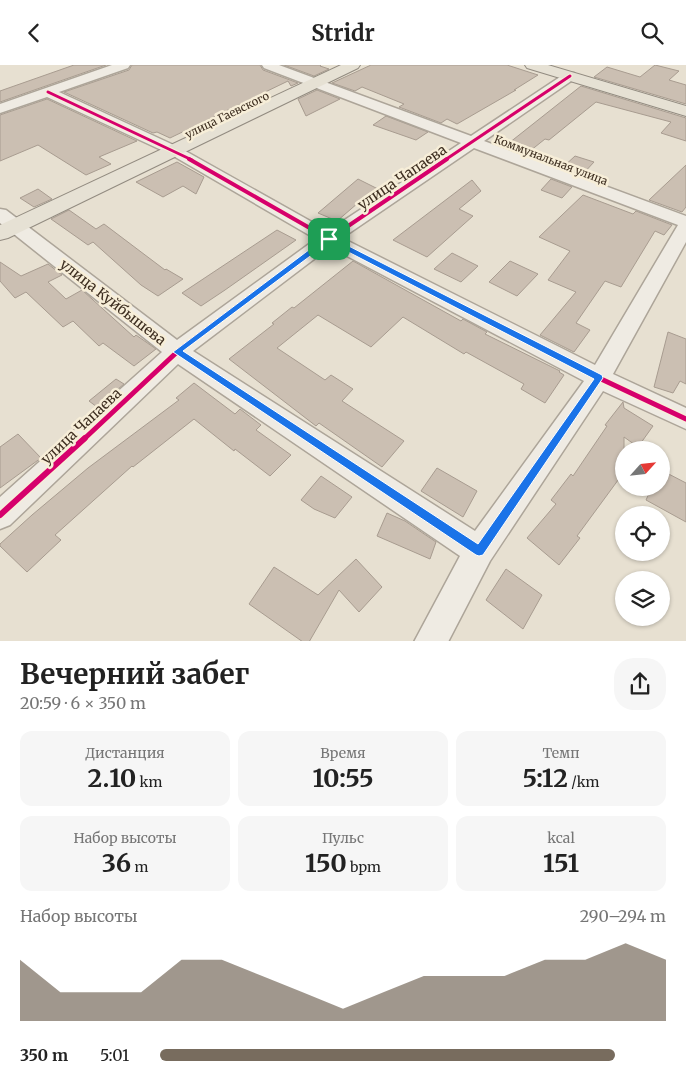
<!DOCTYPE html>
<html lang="ru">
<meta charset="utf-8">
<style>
body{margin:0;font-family:Merriweather,serif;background:#f6f6f6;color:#222;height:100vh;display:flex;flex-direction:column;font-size:19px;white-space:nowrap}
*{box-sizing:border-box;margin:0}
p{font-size:16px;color:#767676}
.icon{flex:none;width:28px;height:28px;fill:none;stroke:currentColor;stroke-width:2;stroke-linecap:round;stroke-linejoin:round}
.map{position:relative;height:576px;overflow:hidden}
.drawer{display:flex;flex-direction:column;background:#fff;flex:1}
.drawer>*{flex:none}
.needle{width:32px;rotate:63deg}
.buttons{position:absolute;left:615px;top:376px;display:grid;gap:10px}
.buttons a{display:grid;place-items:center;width:55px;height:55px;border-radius:50%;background:#fff;box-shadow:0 1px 4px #0004;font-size:25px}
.pin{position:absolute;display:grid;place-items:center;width:42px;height:42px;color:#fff;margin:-21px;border-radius:10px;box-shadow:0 2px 8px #0006}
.round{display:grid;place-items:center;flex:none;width:52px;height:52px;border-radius:20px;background:#f6f6f6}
.head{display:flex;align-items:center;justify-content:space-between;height:85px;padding:0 20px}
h1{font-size:28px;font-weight:700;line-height:38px}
.stats{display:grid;grid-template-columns:repeat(3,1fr);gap:8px;height:85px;padding:5px 20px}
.stats div{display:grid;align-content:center;border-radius:12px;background:#f6f6f6;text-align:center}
.stats b{font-size:25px;font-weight:700}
.stats small{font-size:14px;font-weight:400}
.stats p{font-size:14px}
.chart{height:140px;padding:10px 20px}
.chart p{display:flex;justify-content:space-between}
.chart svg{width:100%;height:90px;margin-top:5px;fill:#786c5e;opacity:.7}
ul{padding:0 20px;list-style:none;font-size:16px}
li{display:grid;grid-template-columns:80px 60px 1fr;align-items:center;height:38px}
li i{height:12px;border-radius:6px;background:#786c5e}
header{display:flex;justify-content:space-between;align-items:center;height:65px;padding:0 20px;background:#fff;font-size:22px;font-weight:700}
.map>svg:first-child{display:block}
.building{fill:#cbbfb2;stroke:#a89c90}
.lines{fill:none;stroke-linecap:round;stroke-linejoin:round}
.minor-casing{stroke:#ada599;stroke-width:3}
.major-casing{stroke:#928b80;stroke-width:2}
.minor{fill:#efebe3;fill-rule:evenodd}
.major{fill:#e6e1d4;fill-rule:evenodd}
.cycleway-far3-casing{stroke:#f7eed8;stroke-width:5}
.cycleway-far2-casing{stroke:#f7eed8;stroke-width:6}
.cycleway-far1-casing{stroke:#f7eed8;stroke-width:8}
.cycleway-casing{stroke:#f7eed8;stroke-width:9}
.cycleway-far3{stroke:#d6006c;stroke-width:3}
.cycleway-far2{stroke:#d6006c;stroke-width:4}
.cycleway-far1{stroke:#d6006c;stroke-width:5}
.cycleway{stroke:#d6006c;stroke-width:6}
.route{fill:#1a73e8;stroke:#fff;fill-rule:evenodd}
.labels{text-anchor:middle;stroke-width:5;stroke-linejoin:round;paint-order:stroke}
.far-street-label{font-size:11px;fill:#3d2e20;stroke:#f7eed8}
.street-label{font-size:14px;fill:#3d2e20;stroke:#f7eed8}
</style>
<header><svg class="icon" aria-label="back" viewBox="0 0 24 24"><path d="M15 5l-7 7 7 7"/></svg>Stridr<svg class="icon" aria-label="search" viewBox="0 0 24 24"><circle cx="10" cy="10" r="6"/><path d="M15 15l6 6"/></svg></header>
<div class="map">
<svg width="686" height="577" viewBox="0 0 686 577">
<rect width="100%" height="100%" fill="#e7e0d1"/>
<!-- building -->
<g class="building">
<polygon points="74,0 106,0 0,37 0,26"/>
<polygon points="132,0 260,0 263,5 298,18 291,21 288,16 170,73 157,67 153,68 64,27 129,5"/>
<polygon points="284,0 321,0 320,1 329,4 314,11"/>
<polygon points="371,0 507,0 538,10 514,25 516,25 457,59 447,54 441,58 399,42 404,39 362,22 355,26 332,18"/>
<polygon points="655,0 679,6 669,15 686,20 686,39 594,12 607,2 640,12"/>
<polygon points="581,21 686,53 686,76 661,68 671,57 596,37 549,75 545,74 530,86 509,78"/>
<polygon points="317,25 340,34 306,51 298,34"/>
<polygon points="47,34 137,76 99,92 111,99 86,110 38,80 0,96 0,50"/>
<polygon points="386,51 428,67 416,75 373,60"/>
<polygon points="575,91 594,97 582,110 562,103"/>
<polygon points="177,97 204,112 196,129 183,121 163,132 136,117"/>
<polygon points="686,100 686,142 682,147 649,135"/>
<polygon points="358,114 384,127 364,140 358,138 337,156 318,148"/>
<polygon points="551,114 572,122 562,133 541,125"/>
<polygon points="472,115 481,126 459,144 473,151 427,192 393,175"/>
<polygon points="38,124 52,134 34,142 20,133"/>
<polygon points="583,130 633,149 636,146 672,160 664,170 655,166 621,222 605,216 576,258 590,265 574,287 540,270 576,227 548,215 570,186 539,172"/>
<polygon points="69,145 96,164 104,159 165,205 166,204 183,214 158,231 141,220 93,177 88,180 51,154"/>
<polygon points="277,165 296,175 225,225 201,241 182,228"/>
<polygon points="452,188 478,201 461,217 434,204"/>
<polygon points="353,196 461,256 463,254 487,267 485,269 560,306 559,307 564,310 545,338 521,324 524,319 466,287 464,289 403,252 371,282 318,250 277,283 325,315 331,310 353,324 342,336 404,376 382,402 319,358 316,361 229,294 274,259 272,258 292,242 294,243"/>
<polygon points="510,196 538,209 517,231 489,217"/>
<polygon points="0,197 21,211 48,199 62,210 48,217 66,234 82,225 134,272 136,270 156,284 134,301 103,278 99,281 73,256 63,262 26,227 15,233 0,216"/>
<polygon points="668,267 686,274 686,319 680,316 673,328 654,322"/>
<polygon points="116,314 124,319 97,342 89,336"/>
<polygon points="194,318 235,349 240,344 261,360 256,365 291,390 270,411 235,384 234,386 194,354 133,402 132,401 55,470 61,475 27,507 0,481 0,479 32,450 88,403 179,335 176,333"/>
<polygon points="623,337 624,343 653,361 638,382 624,372 624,407 577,471 580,473 559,500 527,473 556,439 551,435 571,409 573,411 607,361 605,360"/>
<polygon points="18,369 41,393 0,423 0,382"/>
<polygon points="437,403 477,426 463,452 421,426"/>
<polygon points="661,405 686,418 686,457 646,435 652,422 661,422"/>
<polygon points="321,411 352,432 335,453 314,444 301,435"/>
<polygon points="387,448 405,456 436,477 430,494 377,471"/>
<polygon points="356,494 382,522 359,547 339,525 309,577 303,577 249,539 274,502 318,530"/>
<polygon points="506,504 542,530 523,564 486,535"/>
</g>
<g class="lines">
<!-- minor casing -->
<g class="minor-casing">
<path id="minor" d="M 112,0 L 130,0 L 128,3 L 59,27 L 180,83 L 328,166 L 461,78 L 264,3 L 262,0 L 279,0 L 471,71 L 566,8 L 574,8 L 576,11 L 574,14 L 484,76 L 686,151 L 686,177 L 613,309 L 686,343 L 686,364 L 603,326 L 490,496 L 448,577 L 414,577 L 460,491 L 178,299 L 10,460 L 0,464 L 0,432 L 162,287 L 0,158 L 0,144 L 6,145 L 177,275 L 316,174 L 170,89 L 47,32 L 0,48 L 0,39 ZM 474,83 L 678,160 L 595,300 L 342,173 ZM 330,182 L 584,316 L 475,466 L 193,286 Z"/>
</g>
<!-- major casing -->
<g class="major-casing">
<g id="major">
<polygon points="341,0 360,0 358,3 8,173 0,175 0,160"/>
<polygon points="525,0 548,0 686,41 686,51 527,3"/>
</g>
</g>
<!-- minor -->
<use href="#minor" class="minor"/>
<!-- major -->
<use href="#major" class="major"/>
<!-- cycleway-far3 casing -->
<g class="cycleway-far3-casing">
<g id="cycleway-far3">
<polyline points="48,27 192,95"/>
<polyline points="445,95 570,11"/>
</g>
</g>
<!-- cycleway-far2 casing -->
<g class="cycleway-far2-casing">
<g id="cycleway-far2">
<polyline points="189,94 329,174 414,218"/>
<polyline points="270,218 329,174 447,94"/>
</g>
</g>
<!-- cycleway-far1 casing -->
<g class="cycleway-far1-casing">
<g id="cycleway-far1">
<polyline points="411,216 599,313 686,354"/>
<polyline points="83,375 177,287 272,216"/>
</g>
</g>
<!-- cycleway casing -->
<g class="cycleway-casing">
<polyline id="cycleway" points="0,450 85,373"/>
</g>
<!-- cycleway-far3 -->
<use href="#cycleway-far3" class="cycleway-far3"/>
<!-- cycleway-far2 -->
<use href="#cycleway-far2" class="cycleway-far2"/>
<!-- cycleway-far1 -->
<use href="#cycleway-far1" class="cycleway-far1"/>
<!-- cycleway -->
<use href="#cycleway" class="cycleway"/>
</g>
<!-- route -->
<path class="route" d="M 326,172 L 331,172 L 602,310 L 603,313 L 483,490 L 479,491 L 476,490 L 173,287 ZM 329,177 L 594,314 L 478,479 L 183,286 Z"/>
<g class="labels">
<!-- far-street labels -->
<g class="far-street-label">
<text transform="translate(227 50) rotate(-26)" y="4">улица Гаевского</text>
<text transform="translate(551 95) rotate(21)" y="4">Коммунальная улица</text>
</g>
<!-- street labels -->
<g class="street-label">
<text transform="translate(402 112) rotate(-34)" y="5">улица Чапаева</text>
<text transform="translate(113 237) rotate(38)" y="5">улица Куйбышева</text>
<text transform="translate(81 361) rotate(-43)" y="5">улица Чапаева</text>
</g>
</g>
</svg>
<div class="buttons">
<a><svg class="needle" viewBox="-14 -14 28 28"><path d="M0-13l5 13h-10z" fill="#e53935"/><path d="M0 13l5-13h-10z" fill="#767676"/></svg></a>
<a><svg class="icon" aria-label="locate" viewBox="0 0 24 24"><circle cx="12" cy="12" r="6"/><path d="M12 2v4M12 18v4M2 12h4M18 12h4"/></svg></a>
<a><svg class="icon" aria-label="layers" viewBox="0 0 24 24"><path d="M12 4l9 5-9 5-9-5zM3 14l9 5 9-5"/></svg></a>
</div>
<div class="pin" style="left:329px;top:174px;background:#1e9e55"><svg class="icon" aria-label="arrive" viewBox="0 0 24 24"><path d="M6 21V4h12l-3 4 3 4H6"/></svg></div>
</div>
<section class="drawer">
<div class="head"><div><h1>Вечерний забег</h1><p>20:59 · 6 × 350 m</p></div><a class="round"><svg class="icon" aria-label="share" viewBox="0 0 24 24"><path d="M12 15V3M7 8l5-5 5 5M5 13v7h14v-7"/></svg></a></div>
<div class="stats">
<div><p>Дистанция</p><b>2.10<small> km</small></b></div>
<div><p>Время</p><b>10:55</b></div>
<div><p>Темп</p><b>5:12<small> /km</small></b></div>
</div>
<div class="stats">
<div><p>Набор высоты</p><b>36<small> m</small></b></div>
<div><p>Пульс</p><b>150<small> bpm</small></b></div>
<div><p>kcal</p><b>151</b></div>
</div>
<div class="chart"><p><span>Набор высоты</span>290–294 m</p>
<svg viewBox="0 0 160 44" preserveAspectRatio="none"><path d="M0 44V14L10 30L20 30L30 30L40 14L50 14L60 22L70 30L80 38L90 30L100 22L110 22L120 22L130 14L140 14L150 6L160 14V44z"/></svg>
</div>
<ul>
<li><b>350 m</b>5:01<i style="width:90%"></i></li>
</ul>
</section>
